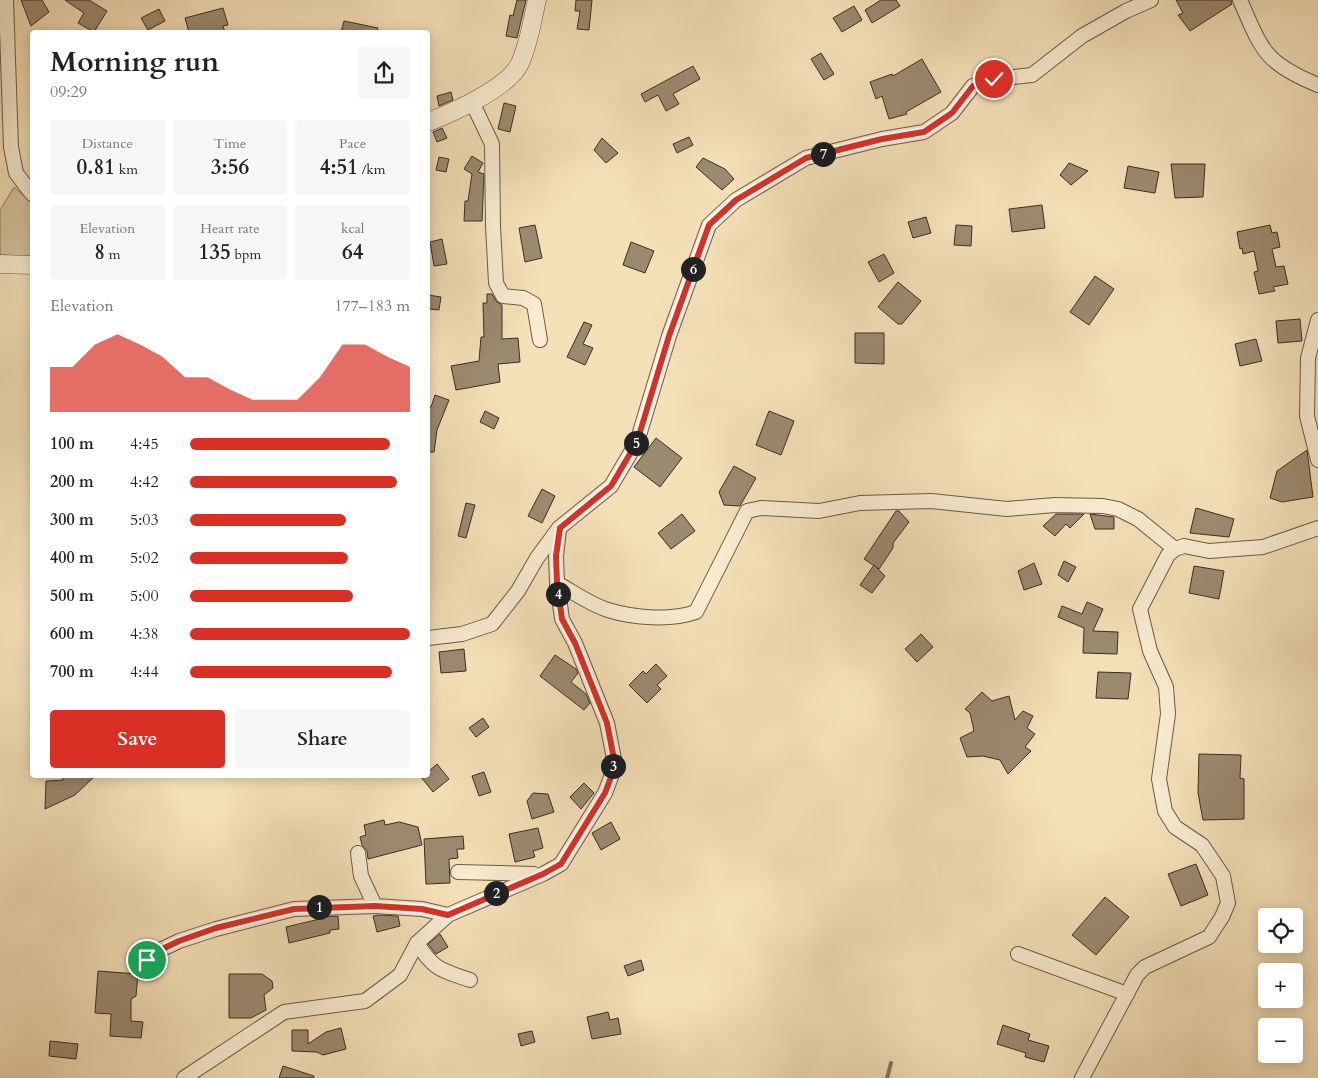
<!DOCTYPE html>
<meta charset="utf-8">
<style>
body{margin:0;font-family:Cardo,serif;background:#f6f6f6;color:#222;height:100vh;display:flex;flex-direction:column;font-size:19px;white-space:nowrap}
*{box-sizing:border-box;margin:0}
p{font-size:16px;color:#767676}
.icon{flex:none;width:28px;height:28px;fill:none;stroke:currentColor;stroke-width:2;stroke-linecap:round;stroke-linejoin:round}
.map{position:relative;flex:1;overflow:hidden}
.sheet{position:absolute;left:30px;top:30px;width:400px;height:748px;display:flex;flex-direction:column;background:#fff;border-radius:5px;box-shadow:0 2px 12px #0003}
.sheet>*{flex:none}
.controls{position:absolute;left:1258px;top:908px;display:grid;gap:10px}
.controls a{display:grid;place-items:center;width:45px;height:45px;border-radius:5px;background:#fff;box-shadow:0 2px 12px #0003;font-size:25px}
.pin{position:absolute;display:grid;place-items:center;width:42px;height:42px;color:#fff;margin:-21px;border:2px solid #fff;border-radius:50%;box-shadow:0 1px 5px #0007}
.km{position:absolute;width:25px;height:25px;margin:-12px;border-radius:50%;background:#222;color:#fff;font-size:14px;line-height:25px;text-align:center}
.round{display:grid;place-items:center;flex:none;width:52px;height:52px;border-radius:5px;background:#f6f6f6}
.overview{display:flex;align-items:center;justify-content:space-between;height:85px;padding:0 20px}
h1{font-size:28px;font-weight:700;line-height:38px}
.figures{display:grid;grid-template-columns:repeat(3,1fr);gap:8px;height:85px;padding:5px 20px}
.figures div{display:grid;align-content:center;border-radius:5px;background:#f6f6f6;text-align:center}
.figures b{font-size:21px;font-weight:700}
.figures small{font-size:14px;font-weight:400}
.figures p{font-size:14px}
.chart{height:140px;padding:10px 20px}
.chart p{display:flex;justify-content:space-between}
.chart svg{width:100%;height:90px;margin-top:5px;fill:#d93025;opacity:.7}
.primary-button{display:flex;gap:10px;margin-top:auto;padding:10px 20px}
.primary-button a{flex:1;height:58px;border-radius:5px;background:#d93025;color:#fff;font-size:20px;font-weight:700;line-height:58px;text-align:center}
.primary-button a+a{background:#f6f6f6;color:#222}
ul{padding:0 20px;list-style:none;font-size:16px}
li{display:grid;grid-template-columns:80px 60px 1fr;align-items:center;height:38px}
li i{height:12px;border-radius:6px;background:#d93025}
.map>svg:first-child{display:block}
.green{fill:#d5c29e;stroke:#887861}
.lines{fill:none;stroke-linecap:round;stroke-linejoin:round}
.stream{stroke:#85745e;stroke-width:4}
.building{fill:#9c8a70;stroke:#3c2d24}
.minor-casing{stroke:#6a5a49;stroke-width:16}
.tertiary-casing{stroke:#6a5a49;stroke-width:19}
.minor{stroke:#f8ebd0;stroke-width:14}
.tertiary{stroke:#f8ebd0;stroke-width:18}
.route-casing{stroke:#fff;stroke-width:10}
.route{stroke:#d93025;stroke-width:6}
</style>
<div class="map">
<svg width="1318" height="1078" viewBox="0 0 1318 1078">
<rect width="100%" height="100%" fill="#f4e0b7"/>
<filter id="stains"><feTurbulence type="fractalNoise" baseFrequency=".004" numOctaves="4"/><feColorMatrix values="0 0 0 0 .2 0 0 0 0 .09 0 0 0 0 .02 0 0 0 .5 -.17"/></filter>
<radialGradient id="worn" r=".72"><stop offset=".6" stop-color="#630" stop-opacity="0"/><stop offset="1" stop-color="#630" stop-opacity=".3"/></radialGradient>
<!-- green -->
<polygon class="green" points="14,187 32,203 32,257 0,255 0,210"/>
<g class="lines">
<!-- stream -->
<polyline class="stream" points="887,1078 891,1063"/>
</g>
<!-- building -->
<g class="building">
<polygon points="21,0 42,0 49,12 31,26"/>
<polygon points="65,0 89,0 107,11 94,32 78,23 84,13"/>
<polygon points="517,0 526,0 517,38 506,36 510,15 513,16"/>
<polygon points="576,0 592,0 589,30 577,29 580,11 575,11"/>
<polygon points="881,0 896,0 900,6 872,23 865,10"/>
<polygon points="1176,0 1231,0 1232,4 1190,31 1178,15 1183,13"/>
<polygon points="854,6 862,20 842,32 833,18"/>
<polygon points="223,8 228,25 223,26 225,32 189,32 185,18"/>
<polygon points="159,9 165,21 148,30 141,18"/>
<polygon points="344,21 378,28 377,32 341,32"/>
<polygon points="821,53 834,74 824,80 811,59"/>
<polygon points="922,59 941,92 906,112 907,114 889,119 882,96 876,99 870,82 892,74 893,76"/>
<polygon points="693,66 700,79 673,94 679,104 666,111 658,95 645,102 641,94"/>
<polygon points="451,92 453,100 439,106 437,96"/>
<polygon points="504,103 516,106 510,132 498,129"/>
<polygon points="442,128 447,138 437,142 433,132"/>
<polygon points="689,137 693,145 677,153 673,144"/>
<polygon points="602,138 618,153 606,163 594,150"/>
<polygon points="472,156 483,163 478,172 484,174 482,221 464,221 465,201 468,201 472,174 464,169"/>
<polygon points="439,157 449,159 446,172 436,170"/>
<polygon points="703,158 725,169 734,179 722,190 696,167"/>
<polygon points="1069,163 1088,171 1071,185 1060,175"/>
<polygon points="1171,164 1205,164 1203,197 1175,198"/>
<polygon points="1128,166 1159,172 1155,193 1124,188"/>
<polygon points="1042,205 1045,228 1012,232 1009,209"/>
<polygon points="926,217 931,233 913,238 908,222"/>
<polygon points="535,225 542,258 525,262 519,228"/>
<polygon points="956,225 972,226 971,246 954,245"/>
<polygon points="1270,225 1272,233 1277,232 1280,247 1272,249 1276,267 1284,266 1288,284 1273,287 1275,291 1259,294 1254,272 1258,271 1254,251 1243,254 1242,248 1240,249 1237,232"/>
<polygon points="442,239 447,264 434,266 430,242"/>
<polygon points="631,242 654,251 645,273 623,265"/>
<polygon points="884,254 894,273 879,282 868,262"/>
<polygon points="1095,276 1114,289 1089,325 1070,312"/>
<polygon points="898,282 921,301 902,324 898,324 878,307"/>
<polygon points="487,294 492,294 496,301 502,305 502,339 518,338 520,362 498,364 500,382 456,390 451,366 479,361 481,337 484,337 483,303 487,303"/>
<polygon points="428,295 441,297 439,310 428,309"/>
<polygon points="1300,319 1302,341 1278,343 1276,321"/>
<polygon points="584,322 592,325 583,344 593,348 585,365 567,357"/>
<polygon points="855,333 884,333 884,364 855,363"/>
<polygon points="1256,339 1262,361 1240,366 1235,344"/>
<polygon points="435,395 449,400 437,430 434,452 428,452 428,405 431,407"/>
<polygon points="485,411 499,418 494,429 480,422"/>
<polygon points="769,411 794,421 781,455 756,445"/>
<polygon points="656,438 682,458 660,487 634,467"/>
<polygon points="1307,450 1313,497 1282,502 1270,498 1277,471"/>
<polygon points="734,466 756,478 740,506 724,505 719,492"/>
<polygon points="542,489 555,496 542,523 528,516"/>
<polygon points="466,503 475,505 466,538 458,536"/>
<polygon points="1196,508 1234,519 1229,537 1190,533"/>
<polygon points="896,511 899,511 909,522 893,543 893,548 879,569 864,559"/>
<polygon points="682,514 695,531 671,549 658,533"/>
<polygon points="1056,514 1084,514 1070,528 1066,524 1055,536 1043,526"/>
<polygon points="1090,514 1114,517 1114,529 1095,529"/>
<polygon points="1064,561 1076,567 1068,582 1058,575"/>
<polygon points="1034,563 1042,584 1024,590 1018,571"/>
<polygon points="874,565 885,576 872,593 860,585"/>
<polygon points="1194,566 1224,571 1219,599 1189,593"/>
<polygon points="1087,602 1103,609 1093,631 1118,632 1117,654 1083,653 1084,628 1058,617 1062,606 1082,614"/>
<polygon points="921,634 933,647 917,662 905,649"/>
<polygon points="464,649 466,671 441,673 439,652"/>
<polygon points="555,655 576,669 578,673 571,682 586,694 590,703 584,710 540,676"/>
<polygon points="656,664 667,676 657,685 661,689 647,703 629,685 643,671 646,674"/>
<polygon points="1098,672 1131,673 1128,699 1096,698"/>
<polygon points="982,692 992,701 1009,696 1015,720 1023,711 1033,716 1027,728 1035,734 1025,747 1031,751 1008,774 1000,760 983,756 967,757 960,738 974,731 970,713 965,709"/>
<polygon points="483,718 489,727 476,737 469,728"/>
<polygon points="1199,754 1241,755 1240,778 1244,779 1244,819 1203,820 1198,793"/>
<polygon points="437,764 449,779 433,792 421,777 428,775 428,772"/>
<polygon points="484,772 491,792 479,796 472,776"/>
<polygon points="63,775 82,775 82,777 96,775 75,795 45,809 46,781 63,780"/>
<polygon points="584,783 594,793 581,809 570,797"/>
<polygon points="533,793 548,794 554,812 532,819 527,801"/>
<polygon points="384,820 385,825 399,822 418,827 422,845 368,859 367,851 362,845 360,837 366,835 364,825"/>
<polygon points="611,822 620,839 601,850 592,833"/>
<polygon points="538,828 543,848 533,851 535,857 515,862 509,834"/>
<polygon points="463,836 464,849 457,849 458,858 449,859 450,883 426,884 424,839"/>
<polygon points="1196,864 1208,895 1181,906 1168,874"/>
<polygon points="1105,897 1129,917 1096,955 1072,935"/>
<polygon points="379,915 398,916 400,926 377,932 373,916"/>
<polygon points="338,916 339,929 330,930 330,933 289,943 286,927 324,918 324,917"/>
<polygon points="440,934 448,947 436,954 428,944"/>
<polygon points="641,960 644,970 628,976 624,966"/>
<polygon points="98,971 138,974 136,996 131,999 131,1021 143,1022 141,1038 110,1036 111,1014 95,1013"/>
<polygon points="229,974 262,974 272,981 273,988 264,995 266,1010 251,1018 229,1018"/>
<polygon points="608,1012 610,1020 618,1018 621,1034 592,1039 587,1017"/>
<polygon points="1003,1025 1030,1034 1028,1040 1049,1046 1044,1062 1025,1057 1026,1053 997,1044"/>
<polygon points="341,1028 346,1049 323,1055 317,1052 292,1051 292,1030 308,1030 308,1044 326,1032"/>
<polygon points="532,1031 535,1042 521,1046 518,1034"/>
<polygon points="50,1041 78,1044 76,1059 49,1056"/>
<polygon points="283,1066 314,1076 314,1078 279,1078"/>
</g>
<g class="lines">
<!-- minor casing -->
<g class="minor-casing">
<g id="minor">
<polyline points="6,0 11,147 16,173 32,194"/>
<path d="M 1240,0 C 1262,50 1264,63 1318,85"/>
<polyline points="472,102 492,144 493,226 496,283 503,296 523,298 534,304 540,340"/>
<polyline points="1318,320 1308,358 1307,416 1318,460"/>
<path d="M 557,583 C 573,592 591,605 608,610 C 634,618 670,621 696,612 L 747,511 L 761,508 L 819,511 L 860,503 L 931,501 L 1007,509 L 1055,505 L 1103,506 L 1118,509 L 1138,519 L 1175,549"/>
<polyline points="428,638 462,634 492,624 518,591 537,558 559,528 611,486 637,442 669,336 709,225 736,200 806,158 882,139 924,132 952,113 973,86 994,79 1032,75 1082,36 1126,11 1151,0"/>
<polyline points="358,853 361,876 375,906 422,909 448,915"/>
<polyline points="458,872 534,874"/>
<path d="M 417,943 C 434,970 441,970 470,980"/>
<polyline points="1018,954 1127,994"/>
<polyline points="146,971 147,960 154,953 179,941 216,929 294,909 375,906"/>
<polyline points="184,1078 284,1012 365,1001 400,975 417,943 448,915 543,874 561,864 605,793 611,777 614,759 607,723 575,643 562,619 557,583 556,556 559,529"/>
<polyline points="1082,1078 1137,975 1145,967 1209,937 1222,917 1228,903 1223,876 1202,845 1175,827 1165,811 1159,779 1168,714 1166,687 1150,651 1140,609 1168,555 1175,549 1184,546 1209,551 1263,547 1318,528"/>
</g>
</g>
<!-- tertiary casing -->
<g class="tertiary-casing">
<g id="tertiary">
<path d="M 428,122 C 452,113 510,87 520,63 C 529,44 532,21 537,0"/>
<polyline points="0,264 32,265"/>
</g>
</g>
<!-- minor -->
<use href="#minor" class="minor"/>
<!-- tertiary -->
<use href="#tertiary" class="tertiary"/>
</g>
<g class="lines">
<!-- route casing -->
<g class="route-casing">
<polyline id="route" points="147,960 154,953 179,941 216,928 294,909 375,906 422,909 448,915 543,874 561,864 605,793 611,777 614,759 607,723 575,643 562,619 557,583 556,556 560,528 611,486 637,442 669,336 709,225 736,200 806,158 882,139 924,132 952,113 973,86 994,79"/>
</g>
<!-- route -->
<use href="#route" class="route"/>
</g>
<rect width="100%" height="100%" filter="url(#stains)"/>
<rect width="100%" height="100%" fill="url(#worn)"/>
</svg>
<div class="controls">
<a><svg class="icon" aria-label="locate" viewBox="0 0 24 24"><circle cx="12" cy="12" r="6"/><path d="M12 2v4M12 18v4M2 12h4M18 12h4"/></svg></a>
<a>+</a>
<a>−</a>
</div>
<div class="pin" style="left:147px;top:960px;background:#1e9e55"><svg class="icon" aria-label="arrive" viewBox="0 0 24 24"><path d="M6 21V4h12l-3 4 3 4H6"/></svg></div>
<div class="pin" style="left:994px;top:79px;background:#d93025"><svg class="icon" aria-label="check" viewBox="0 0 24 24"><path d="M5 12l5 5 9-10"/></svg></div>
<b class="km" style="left:319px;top:907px">1</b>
<b class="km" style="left:496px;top:893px">2</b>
<b class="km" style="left:613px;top:766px">3</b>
<b class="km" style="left:558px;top:594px">4</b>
<b class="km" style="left:636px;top:443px">5</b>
<b class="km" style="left:693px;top:269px">6</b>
<b class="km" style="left:823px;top:154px">7</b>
<section class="sheet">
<div class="overview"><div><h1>Morning run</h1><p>09:29</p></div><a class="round"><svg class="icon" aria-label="share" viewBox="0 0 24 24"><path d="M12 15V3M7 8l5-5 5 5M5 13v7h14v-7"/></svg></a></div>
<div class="figures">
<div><p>Distance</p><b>0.81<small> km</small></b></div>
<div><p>Time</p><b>3:56</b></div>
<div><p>Pace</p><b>4:51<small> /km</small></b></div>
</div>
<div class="figures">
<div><p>Elevation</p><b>8<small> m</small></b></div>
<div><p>Heart rate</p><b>135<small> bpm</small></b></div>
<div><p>kcal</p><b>64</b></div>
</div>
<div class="chart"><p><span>Elevation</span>177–183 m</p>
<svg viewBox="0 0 160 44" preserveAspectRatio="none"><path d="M0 44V22L10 22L20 11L30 6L40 11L50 17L60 27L70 27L80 33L90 38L100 38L110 38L120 27L130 11L140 11L150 17L160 22V44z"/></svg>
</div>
<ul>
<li><b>100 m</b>4:45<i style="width:91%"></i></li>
<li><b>200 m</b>4:42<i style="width:94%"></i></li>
<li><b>300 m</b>5:03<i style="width:71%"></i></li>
<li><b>400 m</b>5:02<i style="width:72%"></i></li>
<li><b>500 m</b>5:00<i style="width:74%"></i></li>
<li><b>600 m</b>4:38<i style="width:100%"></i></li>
<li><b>700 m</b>4:44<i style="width:92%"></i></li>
</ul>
<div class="primary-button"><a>Save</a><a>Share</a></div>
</section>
</div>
